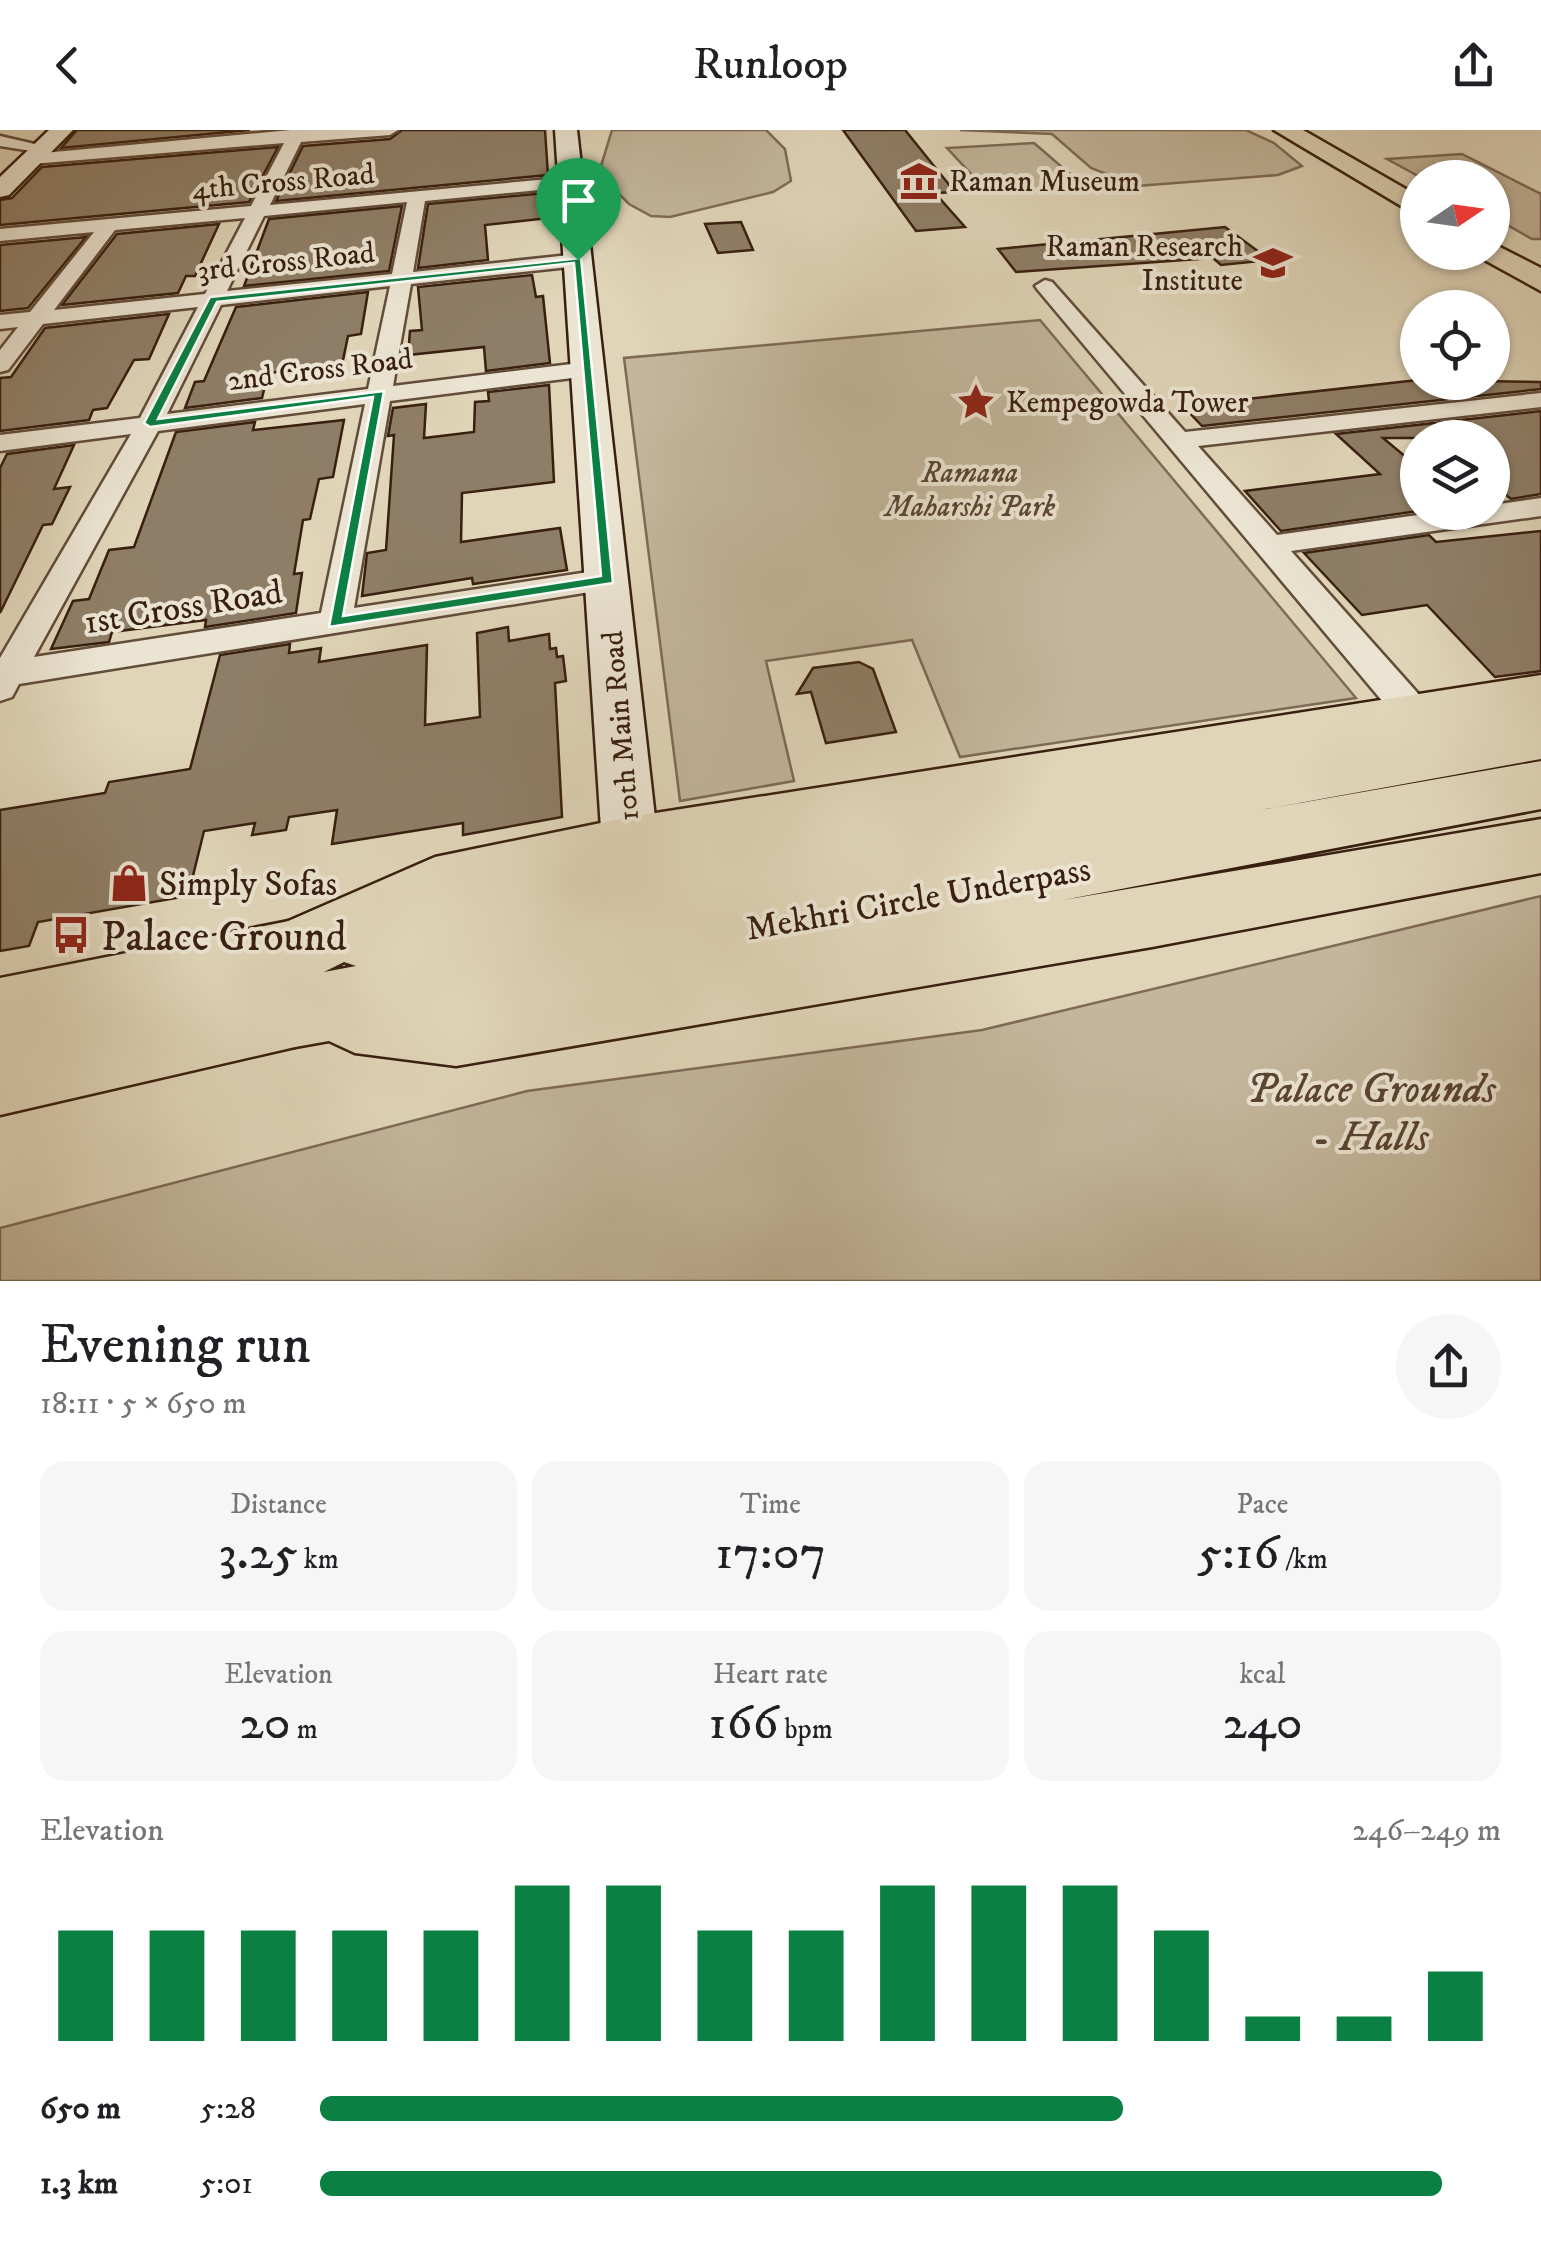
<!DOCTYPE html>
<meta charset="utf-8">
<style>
body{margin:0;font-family:"IM FELL DW Pica",serif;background:#f6f6f6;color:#202124;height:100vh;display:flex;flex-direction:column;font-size:38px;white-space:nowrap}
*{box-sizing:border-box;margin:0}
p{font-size:32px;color:#757577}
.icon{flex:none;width:55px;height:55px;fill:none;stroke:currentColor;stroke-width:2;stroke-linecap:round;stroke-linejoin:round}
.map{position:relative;height:1151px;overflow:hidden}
.drawer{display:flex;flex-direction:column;background:#fff;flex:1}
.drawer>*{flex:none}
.needle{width:65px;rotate:77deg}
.buttons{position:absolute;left:1400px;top:30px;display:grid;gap:20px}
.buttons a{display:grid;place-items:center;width:110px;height:110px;border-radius:50%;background:#fff;box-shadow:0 2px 8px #0004;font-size:50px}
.pin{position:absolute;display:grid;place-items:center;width:85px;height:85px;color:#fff;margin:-102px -42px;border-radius:50% 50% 50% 0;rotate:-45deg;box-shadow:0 0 10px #0007}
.pin .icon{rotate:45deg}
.round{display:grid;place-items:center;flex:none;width:105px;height:105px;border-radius:52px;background:#f6f6f6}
.headline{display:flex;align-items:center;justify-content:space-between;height:170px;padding:0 40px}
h1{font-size:55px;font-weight:600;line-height:75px}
.figures{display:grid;grid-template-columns:repeat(3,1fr);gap:15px;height:170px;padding:10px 40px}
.figures div{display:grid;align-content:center;border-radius:25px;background:#f6f6f6;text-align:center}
.figures b{font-size:50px;font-weight:600}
.figures small{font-size:28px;font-weight:400}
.figures p{font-size:28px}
.chart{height:280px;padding:20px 40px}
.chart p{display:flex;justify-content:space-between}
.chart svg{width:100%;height:180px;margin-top:10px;stroke:#0b8043;stroke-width:6}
ul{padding:0 40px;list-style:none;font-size:32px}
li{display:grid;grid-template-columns:160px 120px 1fr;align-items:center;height:75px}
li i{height:25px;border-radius:12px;background:#0b8043}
header{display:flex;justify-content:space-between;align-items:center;height:130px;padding:0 40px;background:#fff;font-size:45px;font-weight:600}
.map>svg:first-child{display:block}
.green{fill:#c3b69c;stroke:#7e6a56;stroke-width:2.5}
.building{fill:#8f7e67;stroke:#381f0f;stroke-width:2.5}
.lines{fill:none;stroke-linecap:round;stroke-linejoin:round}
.street-casing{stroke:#624c3a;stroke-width:5}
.secondary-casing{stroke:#381f0f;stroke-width:5}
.primary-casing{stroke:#381f0f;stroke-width:5}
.highway-casing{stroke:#381f0f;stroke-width:5}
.street{fill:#ebe4d2;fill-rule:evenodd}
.secondary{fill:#ebe4d2;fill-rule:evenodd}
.primary{fill:#e0d5b9;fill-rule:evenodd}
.highway{fill:#e0d5b9;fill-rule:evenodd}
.route{fill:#0b8043;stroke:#fff;stroke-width:2.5;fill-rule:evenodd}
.labels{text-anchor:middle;stroke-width:8;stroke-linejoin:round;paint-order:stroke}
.far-street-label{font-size:30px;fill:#381f0f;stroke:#ebe4d2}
.far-poi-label{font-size:30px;fill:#381f0f;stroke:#ebe4d2;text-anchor:start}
.far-park-label{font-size:30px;font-style:italic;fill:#5b4532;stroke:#ebe4d2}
.street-label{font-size:35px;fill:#381f0f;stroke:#ebe4d2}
.poi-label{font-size:35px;fill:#381f0f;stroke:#ebe4d2;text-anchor:start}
.near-poi-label{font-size:42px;fill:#381f0f;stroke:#ebe4d2;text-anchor:start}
.near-park-label{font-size:42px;font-style:italic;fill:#5b4532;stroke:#ebe4d2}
</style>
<header><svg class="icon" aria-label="back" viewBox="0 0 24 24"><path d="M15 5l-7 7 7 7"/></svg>Runloop<svg class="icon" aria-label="share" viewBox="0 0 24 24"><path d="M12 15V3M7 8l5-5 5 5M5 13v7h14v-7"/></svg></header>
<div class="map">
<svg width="1541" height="1151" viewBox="0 0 1541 1151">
<rect width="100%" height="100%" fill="#e0d5b9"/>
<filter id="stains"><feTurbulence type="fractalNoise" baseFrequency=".002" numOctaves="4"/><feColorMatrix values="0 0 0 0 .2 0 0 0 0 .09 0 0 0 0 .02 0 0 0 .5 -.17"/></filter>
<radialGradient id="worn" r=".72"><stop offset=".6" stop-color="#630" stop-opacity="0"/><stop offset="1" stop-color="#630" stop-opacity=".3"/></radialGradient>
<!-- green -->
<g class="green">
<polygon points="612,0 766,0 785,19 791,51 773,62 670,87 651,86 629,74 608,53 601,36"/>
<polygon points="960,0 1246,0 1274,13 1302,36 1278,45 1137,56 1091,38 1052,4"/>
<polygon points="1034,13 1084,56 989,63 947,18"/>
<polygon points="1462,24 1541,64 1541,109 1532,109 1493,87 1492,48 1420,47 1387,29"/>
<polygon points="1040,190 1356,568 960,627 912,510 766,531 794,651 680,671 624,228"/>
<polygon points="1541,766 1541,1151 0,1151 0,1098 527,961 982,900"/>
</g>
<!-- building -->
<g class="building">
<polygon points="77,0 250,0 61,18"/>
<polygon points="402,0 545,0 548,45 276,71 303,16 390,9"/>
<polygon points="843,0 905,0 955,62 935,63 965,97 916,101"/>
<polygon points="278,17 249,72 0,95 0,70 12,68 42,37"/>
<polygon points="546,63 549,88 485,95 488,130 418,138 428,74"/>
<polygon points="402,76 389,141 244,156 269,89"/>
<polygon points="741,92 753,120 718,123 705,94"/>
<polygon points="219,94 195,146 186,146 178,163 62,175 117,104"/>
<polygon points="1225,97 1270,130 1221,135 1213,128 1016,142 998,119"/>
<polygon points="86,107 28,178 0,181 0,115"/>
<polygon points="532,145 536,167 543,166 550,233 486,241 484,217 408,225 410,201 422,200 418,157"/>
<polygon points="368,162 361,204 348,206 342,235 268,243 262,268 185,278 195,252 204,251 236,177"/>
<polygon points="169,184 149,229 134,230 107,278 93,280 89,290 0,301 0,248 11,247 45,198"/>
<polygon points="1418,250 1541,252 1541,259 1202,296 1183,276"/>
<polygon points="549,255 554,352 462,363 461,412 560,398 567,440 473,454 472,448 362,466 367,423 386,420 394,305 388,306 393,278 426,274 424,308 474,302 475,272 489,271 488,262"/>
<polygon points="1541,281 1541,364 1511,369 1492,354 1492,308 1383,308 1418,337 1418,381 1281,401 1245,361 1380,344 1336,304"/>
<polygon points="344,290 333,347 319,349 310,389 303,390 294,444 302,443 296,483 205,497 206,490 112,502 109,512 51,519 73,471 89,469 109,420 134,417 176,302 255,292 253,300"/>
<polygon points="74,315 54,359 70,357 52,394 43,395 0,483 0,338 7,324"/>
<polygon points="1541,401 1541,541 1495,547 1427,475 1362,485 1304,423 1429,405 1436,412"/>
<polygon points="508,497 509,511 549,504 550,519 556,518 557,527 563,526 566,551 555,553 562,687 463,705 463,693 332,714 337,680 289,687 286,700 252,705 255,693 204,701 188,766 38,792 29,816 0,821 0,680 105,663 109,652 190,639 220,525 290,514 289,523 321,518 319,532 427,515 425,595 480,587 477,503"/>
<polygon points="859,532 873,539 896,602 826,613 811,562 797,564 813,538"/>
</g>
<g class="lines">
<!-- street casing -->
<g class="street-casing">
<g id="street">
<path d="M 291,0 L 398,0 L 390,5 L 301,12 L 270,75 L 571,47 L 580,52 L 571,57 L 425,71 L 413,142 L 578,124 L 588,130 L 578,136 L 411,154 L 393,256 L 588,232 L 600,239 L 588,246 L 390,271 L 354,478 L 608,439 L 619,442 L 623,449 L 619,456 L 608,459 L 19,554 L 12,567 L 0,571 L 0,528 L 131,304 L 0,321 L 0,305 L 140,288 L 198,177 L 43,194 L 8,240 L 0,242 L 0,220 L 18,197 L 0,199 L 0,185 L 30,182 L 94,102 L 0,111 L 0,99 L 251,76 L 284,13 L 32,34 L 24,29 L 32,24 ZM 407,72 L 392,144 L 227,161 L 264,86 ZM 245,88 L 205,164 L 54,180 L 115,100 ZM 390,156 L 368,259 L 167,284 L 221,175 ZM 365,274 L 321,483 L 34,527 L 158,301 Z"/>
<polygon points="0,6 52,18 44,23 0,16"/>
<polygon points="1045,150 1052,152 1185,302 1541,263 1541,277 1198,316 1277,405 1439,382 1492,382 1492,375 1541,368 1541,386 1291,421 1430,577 1435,587 1430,597 1417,601 1404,597 1038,160 1035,156"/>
</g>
</g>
<!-- secondary casing -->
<g class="secondary-casing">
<g id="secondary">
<polygon points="49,0 73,0 9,65 0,67 0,47"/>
<polygon points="555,0 577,0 658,714 650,731 630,738 610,731 602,714"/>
</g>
</g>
<!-- primary casing -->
<g class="primary-casing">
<polygon id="primary" points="294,790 318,799 328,822 318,845 303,850 320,857 331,882 320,907 295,917 0,985 0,848"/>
</g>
<!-- highway casing -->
<g class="highway-casing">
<g id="highway">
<polygon points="1274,0 1303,0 1418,66 1418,86"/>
<polygon points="1492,113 1541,138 1541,161 1481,128 1477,122 1492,122"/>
<path d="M 1541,545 L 1541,629 L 1260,680 L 1541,631 L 1541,679 L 1063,770 L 1541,689 L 1541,743 L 1152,817 L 456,936 L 355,923 L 329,911 L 295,917 L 270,907 L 259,882 L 270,857 L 286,851 L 270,845 L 260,822 L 270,799 L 435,727 L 630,687 ZM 344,832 L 356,836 L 324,842 Z"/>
</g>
</g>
<!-- street -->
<use href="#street" class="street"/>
<!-- secondary -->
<use href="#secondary" class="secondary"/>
<!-- primary -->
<use href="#primary" class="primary"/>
<!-- highway -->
<use href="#highway" class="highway"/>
</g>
<!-- route -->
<path class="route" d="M 581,128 L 613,453 L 329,497 L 373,267 L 150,297 L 144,293 L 210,167 ZM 574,133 L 601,446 L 343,486 L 384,261 L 158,289 L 217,172 Z"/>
<!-- icons -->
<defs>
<g id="museum-bare" transform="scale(3)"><path d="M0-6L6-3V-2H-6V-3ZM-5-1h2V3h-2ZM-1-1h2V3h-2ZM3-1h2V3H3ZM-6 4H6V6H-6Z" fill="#8f2418" stroke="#ebe4d2" stroke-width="2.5" paint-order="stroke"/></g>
<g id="university-bare" transform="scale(3)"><path d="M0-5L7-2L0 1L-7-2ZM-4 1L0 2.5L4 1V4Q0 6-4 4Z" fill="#8f2418" stroke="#ebe4d2" stroke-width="2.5" paint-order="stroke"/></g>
<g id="sight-bare" transform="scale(3)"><path d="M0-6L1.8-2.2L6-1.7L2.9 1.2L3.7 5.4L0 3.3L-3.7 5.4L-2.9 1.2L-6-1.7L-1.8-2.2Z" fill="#8f2418" stroke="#ebe4d2" stroke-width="2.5" paint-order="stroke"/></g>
<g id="shop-bare" transform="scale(3)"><path d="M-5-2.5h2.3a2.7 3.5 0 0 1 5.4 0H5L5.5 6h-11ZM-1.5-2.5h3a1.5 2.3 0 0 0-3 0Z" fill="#8f2418" stroke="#ebe4d2" stroke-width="2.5" paint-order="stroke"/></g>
<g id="bus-bare" transform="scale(3)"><path d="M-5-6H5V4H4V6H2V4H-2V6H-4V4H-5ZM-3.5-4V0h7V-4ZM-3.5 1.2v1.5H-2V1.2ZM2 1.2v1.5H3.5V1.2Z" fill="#8f2418" stroke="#ebe4d2" stroke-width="2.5" paint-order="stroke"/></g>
</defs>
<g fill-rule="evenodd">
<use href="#museum-bare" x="919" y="51"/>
<use href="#university-bare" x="1273" y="133"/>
<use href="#sight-bare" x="976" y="272"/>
<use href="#shop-bare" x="129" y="753"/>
<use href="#bus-bare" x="71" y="805"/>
</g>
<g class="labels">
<!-- far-street labels -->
<g class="far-street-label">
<text transform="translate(283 51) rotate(-5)" y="10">4th Cross Road</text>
<text transform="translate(286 131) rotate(-6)" y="10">3rd Cross Road</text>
<text transform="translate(320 239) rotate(-7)" y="10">2nd Cross Road</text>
<text transform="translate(620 596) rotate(-95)" y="10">10th Main Road</text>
</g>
<!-- far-poi labels -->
<g class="far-poi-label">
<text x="949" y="61">Raman Museum</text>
<text x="1243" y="126" text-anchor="end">Raman Research<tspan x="1243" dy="34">Institute</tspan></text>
<text x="1006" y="282">Kempegowda Tower</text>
</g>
<!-- far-park labels -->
<g class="far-park-label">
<text x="970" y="352">Ramana<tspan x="970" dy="34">Maharshi Park</tspan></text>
</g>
<!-- street labels -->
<g class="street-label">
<text transform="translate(183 476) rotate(-9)" y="12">1st Cross Road</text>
<text transform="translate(918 768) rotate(-10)" y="12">Mekhri Circle Underpass</text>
</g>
<!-- poi labels -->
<g class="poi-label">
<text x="159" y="765">Simply Sofas</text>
</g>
<!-- near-poi labels -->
<g class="near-poi-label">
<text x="101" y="820">Palace Ground</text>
</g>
<!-- near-park labels -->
<g class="near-park-label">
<text x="1371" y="972">Palace Grounds<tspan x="1371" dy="48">- Halls</tspan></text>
</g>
</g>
<rect width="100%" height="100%" filter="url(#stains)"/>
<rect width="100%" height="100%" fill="url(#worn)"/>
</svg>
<div class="buttons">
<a><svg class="needle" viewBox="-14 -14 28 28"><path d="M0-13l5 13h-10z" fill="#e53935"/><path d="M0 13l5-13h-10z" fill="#757577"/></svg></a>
<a><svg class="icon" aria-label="locate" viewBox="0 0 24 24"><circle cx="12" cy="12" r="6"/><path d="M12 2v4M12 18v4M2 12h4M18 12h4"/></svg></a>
<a><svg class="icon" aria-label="layers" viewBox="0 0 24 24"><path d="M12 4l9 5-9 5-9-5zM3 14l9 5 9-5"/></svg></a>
</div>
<div class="pin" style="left:578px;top:130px;background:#1e9e55"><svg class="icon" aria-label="arrive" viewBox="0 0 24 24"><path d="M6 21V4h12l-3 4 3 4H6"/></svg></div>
</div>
<section class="drawer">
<div class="headline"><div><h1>Evening run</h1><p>18:11 · 5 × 650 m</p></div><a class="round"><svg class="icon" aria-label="share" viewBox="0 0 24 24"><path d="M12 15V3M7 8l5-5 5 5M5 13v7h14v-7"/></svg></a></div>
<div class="figures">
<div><p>Distance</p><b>3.25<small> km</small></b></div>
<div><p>Time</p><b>17:07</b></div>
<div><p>Pace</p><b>5:16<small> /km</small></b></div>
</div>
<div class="figures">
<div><p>Elevation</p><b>20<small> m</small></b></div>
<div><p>Heart rate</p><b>166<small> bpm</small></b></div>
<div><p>kcal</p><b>240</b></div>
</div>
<div class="chart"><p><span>Elevation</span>246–249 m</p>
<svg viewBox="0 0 160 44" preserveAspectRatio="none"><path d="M5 44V17M15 44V17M25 44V17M35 44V17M45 44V17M55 44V6M65 44V6M75 44V17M85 44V17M95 44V6M105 44V6M115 44V6M125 44V17M135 44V38M145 44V38M155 44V27"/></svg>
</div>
<ul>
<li><b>650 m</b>5:28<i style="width:68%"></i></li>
<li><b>1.3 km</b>5:01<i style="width:95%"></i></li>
</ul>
</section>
